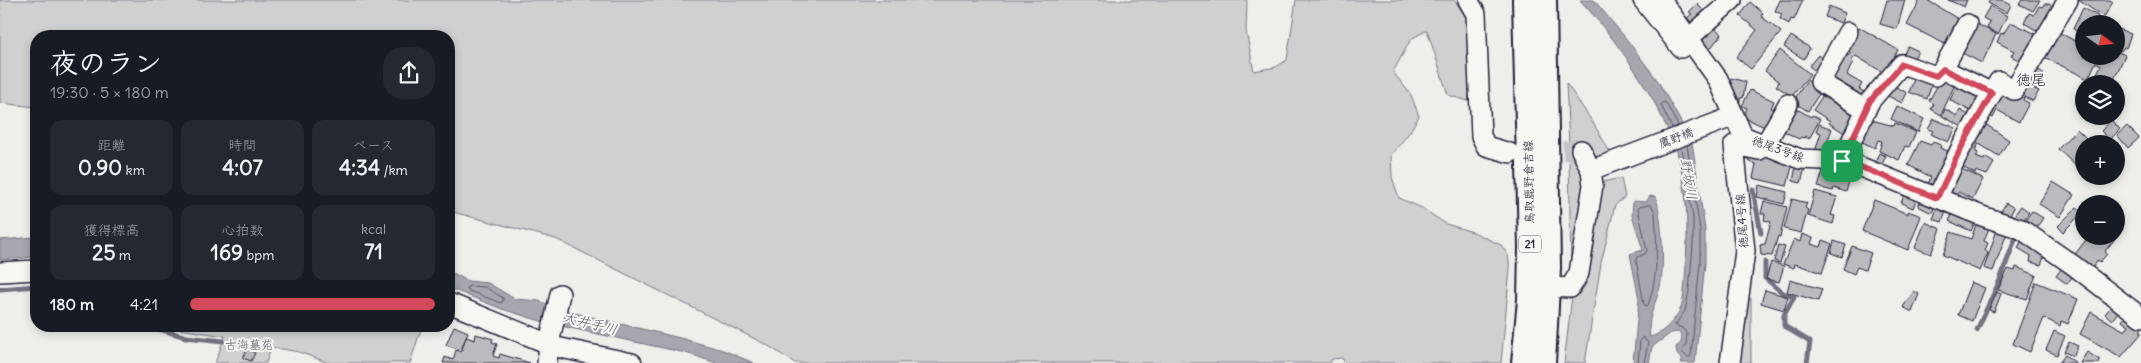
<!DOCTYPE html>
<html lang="ja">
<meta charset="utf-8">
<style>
body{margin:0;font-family:Delius,"Klee One",sans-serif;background:#242831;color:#f1f3f6;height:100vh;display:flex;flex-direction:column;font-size:19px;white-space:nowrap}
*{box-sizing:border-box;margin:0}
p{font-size:16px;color:#9ea1a6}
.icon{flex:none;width:28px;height:28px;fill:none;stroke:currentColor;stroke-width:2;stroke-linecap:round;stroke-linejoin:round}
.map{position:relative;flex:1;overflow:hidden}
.sheet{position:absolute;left:30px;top:30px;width:425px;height:302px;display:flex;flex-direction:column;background:#171b24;border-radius:20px;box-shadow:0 2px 8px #0003}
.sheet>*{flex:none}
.needle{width:32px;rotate:105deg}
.buttons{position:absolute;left:2075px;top:15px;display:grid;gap:10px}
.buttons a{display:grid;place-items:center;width:50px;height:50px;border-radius:50%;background:#171b24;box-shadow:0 2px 8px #0003;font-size:25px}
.pin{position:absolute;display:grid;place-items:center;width:42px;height:42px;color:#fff;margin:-21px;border-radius:10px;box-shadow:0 2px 8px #0006}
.round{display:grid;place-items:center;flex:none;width:52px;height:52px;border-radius:20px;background:#242831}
.headline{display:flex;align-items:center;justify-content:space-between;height:85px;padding:0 20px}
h1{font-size:28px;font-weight:700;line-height:38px}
.metrics{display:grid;grid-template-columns:repeat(3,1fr);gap:8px;height:85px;padding:5px 20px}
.metrics div{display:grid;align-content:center;border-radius:12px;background:#242831;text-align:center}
.metrics b{font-size:21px;font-weight:700}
.metrics small{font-size:14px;font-weight:400}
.metrics p{font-size:14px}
ul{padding:0 20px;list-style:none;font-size:16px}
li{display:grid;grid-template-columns:80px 60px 1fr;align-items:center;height:38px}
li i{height:12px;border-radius:6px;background:#d1495b}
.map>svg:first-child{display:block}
.green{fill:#d0d0d1;stroke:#797986}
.water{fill:#a7a7af;stroke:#727281}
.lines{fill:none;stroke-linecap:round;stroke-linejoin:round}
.shore{stroke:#575769;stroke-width:1}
.stream{stroke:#727281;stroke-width:5}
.building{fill:#bbbbbf;stroke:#22223b}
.minor-tunnel{stroke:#c5c5c8;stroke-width:19;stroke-dasharray:19 9;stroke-linecap:butt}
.minor-casing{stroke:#22223b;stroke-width:22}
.major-casing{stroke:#22223b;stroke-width:26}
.minor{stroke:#f6f6f2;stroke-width:19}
.major{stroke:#f6f6f2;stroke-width:22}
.route-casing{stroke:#fff;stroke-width:10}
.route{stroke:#d1495b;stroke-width:6}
.labels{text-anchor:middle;stroke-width:4;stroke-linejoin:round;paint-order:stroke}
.shield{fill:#f6f6f2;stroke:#626272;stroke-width:1}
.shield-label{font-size:11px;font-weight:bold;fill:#22223b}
.street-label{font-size:12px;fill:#22223b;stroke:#f6f6f2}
.park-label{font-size:12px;fill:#565668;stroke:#f6f6f2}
.water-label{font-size:14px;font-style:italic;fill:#575769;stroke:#f6f6f2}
.quarter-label{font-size:15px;fill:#22223b;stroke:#f6f6f2}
</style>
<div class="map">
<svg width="2141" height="363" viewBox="0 0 2141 363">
<rect width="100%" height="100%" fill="#eeeeeb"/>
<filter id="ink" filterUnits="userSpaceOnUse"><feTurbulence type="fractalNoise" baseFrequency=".02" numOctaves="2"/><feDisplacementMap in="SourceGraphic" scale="10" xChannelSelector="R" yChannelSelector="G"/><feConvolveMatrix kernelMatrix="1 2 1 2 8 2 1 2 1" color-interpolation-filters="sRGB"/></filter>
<g filter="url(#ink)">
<!-- green -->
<g class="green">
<polygon points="0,0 1247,0 1246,31 1254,71 1276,67 1287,60 1296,0 1454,0 1467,18 1471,82 1468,101 1448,95 1427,30 1411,39 1393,72 1411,95 1419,116 1409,133 1391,155 1392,177 1399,198 1422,208 1446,224 1473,232 1501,245 1508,255 1510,269 1501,363 1345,363 1342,358 1332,359 1330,363 795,363 767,345 556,239 449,211 449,36 36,36 36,107 0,103"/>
<polygon points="1566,83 1592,121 1614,159 1595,166 1583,142 1569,145"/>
<polygon points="1569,156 1578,159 1587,185 1571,268"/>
<polygon points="1621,178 1625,197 1615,205 1601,263 1585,363 1564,363 1572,296 1579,293 1585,286 1589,274 1587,259 1598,183"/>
<polygon points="1751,298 1751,363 1735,363 1747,302"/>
<polygon points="172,326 422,326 410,363 329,363 299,352 271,347 266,363 215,363 225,336 172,328"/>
</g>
<!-- water -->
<g class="water">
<path d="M 1580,0 L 1594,0 L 1628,41 L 1658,81 L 1692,142 L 1705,230 L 1705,263 L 1695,363 L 1681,363 L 1682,360 L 1677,354 L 1676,347 L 1681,343 L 1682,336 L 1679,332 L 1671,333 L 1652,347 L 1649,363 L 1633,363 L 1639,299 L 1630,254 L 1643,250 L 1632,215 L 1633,201 L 1646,202 L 1650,196 L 1656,197 C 1662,220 1665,265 1660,287 C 1656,304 1646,319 1650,337 C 1661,335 1675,320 1680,310 C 1684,301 1684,289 1685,280 C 1688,237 1689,195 1677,152 C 1675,144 1670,136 1667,128 C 1646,81 1614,38 1580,0 Z"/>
<polygon points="36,237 36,257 0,260 0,240"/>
<polygon points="449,271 468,281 488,283 515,299 539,301 562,310 680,338 723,350 754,363 716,363 686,353 547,323 502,309 449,288"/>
</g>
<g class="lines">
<!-- shore -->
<g class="shore">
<polyline points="1672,128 1661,105 1663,102 1666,103 1678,126"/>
<polyline points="1681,148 1693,218 1693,245 1689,291 1685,311 1675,325 1682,328 1687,334 1686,344 1681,351 1688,358 1691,356 1700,263 1700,230 1687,145"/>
<path d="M 1651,205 L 1655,212 C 1657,244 1659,274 1648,305 L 1646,306 L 1644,304 L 1636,260 L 1637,257 L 1645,254 L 1647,250 L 1638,209 L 1639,207 Z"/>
<polygon points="470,286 485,287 503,298 503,301 501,303 469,291 467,288"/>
<polyline points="1638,363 1640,340 1643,337 1648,343 1644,363"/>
</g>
<!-- stream -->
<g class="stream">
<polyline points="1753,190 1761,233"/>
<polyline points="1765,262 1765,278 1783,293 1794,297 1784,315 1784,326 1810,342 1807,363"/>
<polyline points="0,289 36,286"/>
<polyline points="149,326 186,337 223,341"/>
<polyline points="1977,330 2000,280 2017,234"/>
</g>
</g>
<!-- building -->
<g class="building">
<polygon points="1780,0 1803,0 1794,20 1791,19 1789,24 1780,19 1782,14 1775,11"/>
<polygon points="1887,0 1905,0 1897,29 1880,24"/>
<polygon points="1920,0 1927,0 1958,19 1945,44 1907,25"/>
<polygon points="1948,0 1967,0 1964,7"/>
<polygon points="1990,0 2002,0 2011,5 2007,13 1988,3"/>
<polygon points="2022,0 2040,0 2033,11 2019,4"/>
<polygon points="2078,0 2110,0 2113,2 2104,17"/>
<polygon points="1750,2 1763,13 1761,16 1781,32 1751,69 1736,57 1757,30 1740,16"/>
<polygon points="1697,4 1708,15 1696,26 1687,18 1692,14 1689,12"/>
<polygon points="2044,4 2049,4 2056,9 2041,33 2024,23 2029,13 2034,15 2039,6 2042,7"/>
<polygon points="1829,6 1845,13 1841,23 1825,17"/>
<polygon points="1990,6 2007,16 1998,34 1987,28 1990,22 1983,18"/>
<polygon points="2083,8 2098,16 2097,19 2108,24 2084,24 2084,35 2073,29"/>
<polygon points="1711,21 1718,26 1716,29 1722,34 1708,51 1695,40"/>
<polygon points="1973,22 1996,34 1982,63 1958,51"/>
<polygon points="2011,22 2036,34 2020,61 2011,56 2014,51 1997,42 2001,33 2003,34"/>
<polygon points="1859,27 1898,50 1884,73 1856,56 1851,61 1853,62 1847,75 1862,84 1859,89 1866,93 1859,102 1827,80 1839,55 1845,58 1851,53 1846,49"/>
<polygon points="2116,28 2131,34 2126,48 2124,47 2121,51 2116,48"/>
<polygon points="2055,30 2084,46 2084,56 2098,56 2104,59 2105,56 2116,56 2116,51 2125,55 2112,84 2107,84 2095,78 2101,65 2096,62 2088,79 2044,57"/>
<polygon points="1791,36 1810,48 1804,59 1784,47"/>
<polygon points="1908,46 1918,51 1912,62 1902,57"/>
<polygon points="1780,50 1810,74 1792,96 1776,86 1779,82 1765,71"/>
<polygon points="1818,55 1827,63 1819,74 1809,66"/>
<polygon points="2032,67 2044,73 2035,88 2024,81"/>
<polygon points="1917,72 1934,78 1927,99 1909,92"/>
<polygon points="1942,77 1957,80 1941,115 1931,109 1934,104 1929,101"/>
<polygon points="1731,78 1746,82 1743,98 1740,98 1740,102 1731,100 1728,96"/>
<polygon points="1807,80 1821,91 1808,111 1798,105 1799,103 1794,100"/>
<polygon points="1959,80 1987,94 1976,114 1950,100"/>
<polygon points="1889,83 1907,93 1902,103 1884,94"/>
<polygon points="2025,84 2039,91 2033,101 2024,97 2023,100 2029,103 2019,122 1997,110 1993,118 1985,113 2001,86"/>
<polygon points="1827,89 1860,110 1846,134 1829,123 1830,121 1813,110"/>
<polygon points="1750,90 1774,101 1771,108 1777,111 1769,129 1743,117 1747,108 1742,106"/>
<polygon points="1790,105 1811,117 1812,115 1820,119 1809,139 1805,136 1804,138 1801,137 1799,139 1778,128"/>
<polygon points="1897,106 1924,119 1918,132 1891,119"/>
<polygon points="1945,109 1957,116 1960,110 1974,118 1968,130 1942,116"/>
<polygon points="1868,119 1894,126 1895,123 1916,132 1909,147 1905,146 1899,160 1879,151 1882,141 1878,140 1875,148 1858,140"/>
<polygon points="1934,119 1956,128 1948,142 1931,134 1933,131 1928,129"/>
<polygon points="2111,120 2120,129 2110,140 2101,131"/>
<polygon points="1981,121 2009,140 1999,156 1971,139"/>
<polygon points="1819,124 1832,129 1822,155 1815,151 1821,133 1816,131"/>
<polygon points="2127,126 2139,138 2128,148 2117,135"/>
<polygon points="2077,129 2091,143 2092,141 2095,144 2084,144 2083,168 2080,166 2079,169 2058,149"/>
<polygon points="1920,141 1931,145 1933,142 1941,145 1940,148 1948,151 1946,155 1952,158 1934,192 1926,188 1931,177 1908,165"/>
<polygon points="1970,141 1978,145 1975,151 1978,153 1976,157 1984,160 1985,157 1994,163 1987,175 1976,171 1975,174 1959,165"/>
<polygon points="1747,151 1793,163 1787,186 1753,178 1756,164 1749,162"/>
<polygon points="1879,153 1886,156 1880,168 1874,165"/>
<polygon points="1796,166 1805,167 1801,183 1793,181"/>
<polygon points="1835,166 1852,171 1846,192 1834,188 1833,191 1818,187 1824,168 1833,171"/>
<polygon points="1957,167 1983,179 1973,199 1958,192 1955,198 1945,192"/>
<polygon points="2053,182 2074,195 2060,217 2039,204"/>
<polygon points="1759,185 1787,192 1784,204 1757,197"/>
<polygon points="1815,191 1837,197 1831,215 1835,216 1833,224 1808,216"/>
<polygon points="1906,191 1918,195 1913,208 1901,203"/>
<polygon points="1922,198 1936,204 1932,213 1918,206"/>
<polygon points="1792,199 1807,203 1805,208 1808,210 1801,233 1784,229"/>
<polygon points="1874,200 1908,214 1908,211 1921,216 1908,250 1862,231"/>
<polygon points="1764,201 1787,207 1780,237 1778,236 1772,256 1761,255 1760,245 1765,244 1771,222 1764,220 1765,214 1761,214"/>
<polygon points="2006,203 2014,208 2008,218 2000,213"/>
<polygon points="1938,205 1947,209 1942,222 1933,219"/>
<polygon points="2021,206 2029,212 2021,224 2012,218"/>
<polygon points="2077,207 2083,212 2063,232 2058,226"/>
<polygon points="1954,210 1976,220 1971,231 1949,221"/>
<polygon points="2032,211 2043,218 2035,230 2023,223"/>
<polygon points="1978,219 1990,225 1984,241 1988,243 1985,250 1988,253 1980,271 1943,255 1951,232 1971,239"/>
<polygon points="1925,222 1941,229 1931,254 1915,248"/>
<polygon points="2116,224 2123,229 2105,251 2107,254 2100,262 2098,260 2090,271 2072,258 2089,236 2116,236"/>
<polygon points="1998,227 2008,230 1993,271 1984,268"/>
<polygon points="1802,234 1813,238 1811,244 1821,247 1823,240 1832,244 1822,273 1795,264 1794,268 1783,264 1794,239 1800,242"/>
<polygon points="2023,238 2046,251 2041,265 2030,262 2031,256 2018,248"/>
<polygon points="1834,241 1846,245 1842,257 1831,253"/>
<polygon points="1778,245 1785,247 1780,263 1774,261"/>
<polygon points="1852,246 1871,253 1865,270 1857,267 1854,274 1843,269"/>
<polygon points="1771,262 1784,266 1779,282 1766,279"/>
<polygon points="2064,265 2075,273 2067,284 2056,276"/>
<polygon points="2016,267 2036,275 2027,299 1998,290 2008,269 2015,271"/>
<polygon points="1790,280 1822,289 1818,301 1787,292"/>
<polygon points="1971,282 1985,288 1972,321 1958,315"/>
<polygon points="2036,282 2078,299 2068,324 2061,321 2060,326 2044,318 2030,352 2013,344"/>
<polygon points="1765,290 1788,297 1784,310 1761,303"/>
<polygon points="1914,291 1919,294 1912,312 1903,307"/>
<polygon points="1997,292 2001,294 1994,312 1989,310"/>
<polygon points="2114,303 2121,308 2112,320 2105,314"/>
<polygon points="2091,312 2125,331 2129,326 2122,321 2128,313 2141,323 2141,334 2121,357 2080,334"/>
<polygon points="454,326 468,332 461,350 446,345"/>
<polygon points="2054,331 2065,336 2057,355 2046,350"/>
<polygon points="476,334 493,339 492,342 497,344 493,356 499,358 500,354 530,363 443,363 445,357 453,360 456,350 461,352 466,337 475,340"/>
<polygon points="2069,342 2078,346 2073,356 2064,352"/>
<polygon points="247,349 255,353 251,361 243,358"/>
<polygon points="2087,352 2100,360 2099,363 2080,363"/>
<polygon points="2065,355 2076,363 2059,363"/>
</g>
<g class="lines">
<!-- minor-tunnel -->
<polyline class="minor-tunnel" points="1535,152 1581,150"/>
<!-- minor casing -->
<g class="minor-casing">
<g id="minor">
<polyline points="1468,0 1476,14 1481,136 1486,146 1510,153"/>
<polyline points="1643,0 1681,48"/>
<polyline points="1661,0 1718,79 1743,136 1800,159 1846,161 1982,216 2021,229 2073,265 2141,317"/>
<polyline points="1848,32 1820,82 1866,110"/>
<polyline points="1689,38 1732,0"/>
<polyline points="1943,69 1967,24"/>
<polyline points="1765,145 1788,104"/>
<polyline points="1842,161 1870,101 1902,64 1936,76 1943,69 1992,93"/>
<polyline points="1591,170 1724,120"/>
<polyline points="1937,198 1960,150 1999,81 2014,90 2068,0"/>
<polyline points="0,272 36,270"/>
<polyline points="1549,287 1570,288 1579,273 1593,185 1591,170 1581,150"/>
<polyline points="449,303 556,347 632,363"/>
<polyline points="547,363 549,344 560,294"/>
<polyline points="1730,363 1745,251 1734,145 1759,150"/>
</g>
</g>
<!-- major casing -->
<g class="major-casing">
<g id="major">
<polyline points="1523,363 1529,300 1530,247 1524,0"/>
<polyline points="1544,363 1549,268 1545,0"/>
</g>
</g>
<!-- minor -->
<use href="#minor" class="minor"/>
<!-- major -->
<use href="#major" class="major"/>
</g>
</g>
<g class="lines" filter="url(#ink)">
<!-- route casing -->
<g class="route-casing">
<polygon id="route" points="1902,64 1936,76 1943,69 1992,93 1960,150 1937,198 1846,161 1842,161 1870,101"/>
</g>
<!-- route -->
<use href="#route" class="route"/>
</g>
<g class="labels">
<!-- shield labels -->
<rect class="shield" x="1519" y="235.5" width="22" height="17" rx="4"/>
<g class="shield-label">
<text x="1530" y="248">21</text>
</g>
<!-- street labels -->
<g class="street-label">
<text transform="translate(1676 138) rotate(-21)" y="4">鷹野橋</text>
<text transform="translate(1778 149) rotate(20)" y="4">徳尾3号線</text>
<text transform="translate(1529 182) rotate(-91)" y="4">鳥取鹿野倉吉線</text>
<text transform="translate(1742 221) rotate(-94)" y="4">徳尾4号線</text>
</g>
<!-- park labels -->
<g class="park-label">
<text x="249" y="349">古海墓苑</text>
</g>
<!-- water labels -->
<g class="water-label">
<text transform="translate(1689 179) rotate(80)" y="5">野坂川</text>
<text transform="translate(590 323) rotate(14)" y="5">大井手川</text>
</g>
<!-- quarter labels -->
<g class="quarter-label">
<text x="2031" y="85">徳尾</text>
</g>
</g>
</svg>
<div class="buttons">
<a><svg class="needle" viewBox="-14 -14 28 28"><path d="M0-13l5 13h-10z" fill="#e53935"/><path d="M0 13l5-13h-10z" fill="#9ea1a6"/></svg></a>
<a><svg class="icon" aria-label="layers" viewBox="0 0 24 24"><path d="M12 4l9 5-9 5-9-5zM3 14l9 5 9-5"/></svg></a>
<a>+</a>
<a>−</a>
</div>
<div class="pin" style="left:1842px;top:161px;background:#1e9e55"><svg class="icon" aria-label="arrive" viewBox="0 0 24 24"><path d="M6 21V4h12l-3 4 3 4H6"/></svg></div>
<section class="sheet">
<div class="headline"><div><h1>夜のラン</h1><p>19:30 · 5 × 180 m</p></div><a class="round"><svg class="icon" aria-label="share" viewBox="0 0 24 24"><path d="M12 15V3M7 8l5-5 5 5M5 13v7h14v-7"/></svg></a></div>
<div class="metrics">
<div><p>距離</p><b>0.90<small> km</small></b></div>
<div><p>時間</p><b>4:07</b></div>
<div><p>ペース</p><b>4:34<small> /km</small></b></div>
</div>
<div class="metrics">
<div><p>獲得標高</p><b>25<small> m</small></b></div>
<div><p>心拍数</p><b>169<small> bpm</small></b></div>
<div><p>kcal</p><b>71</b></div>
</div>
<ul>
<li><b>180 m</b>4:21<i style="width:100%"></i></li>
</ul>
</section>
</div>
